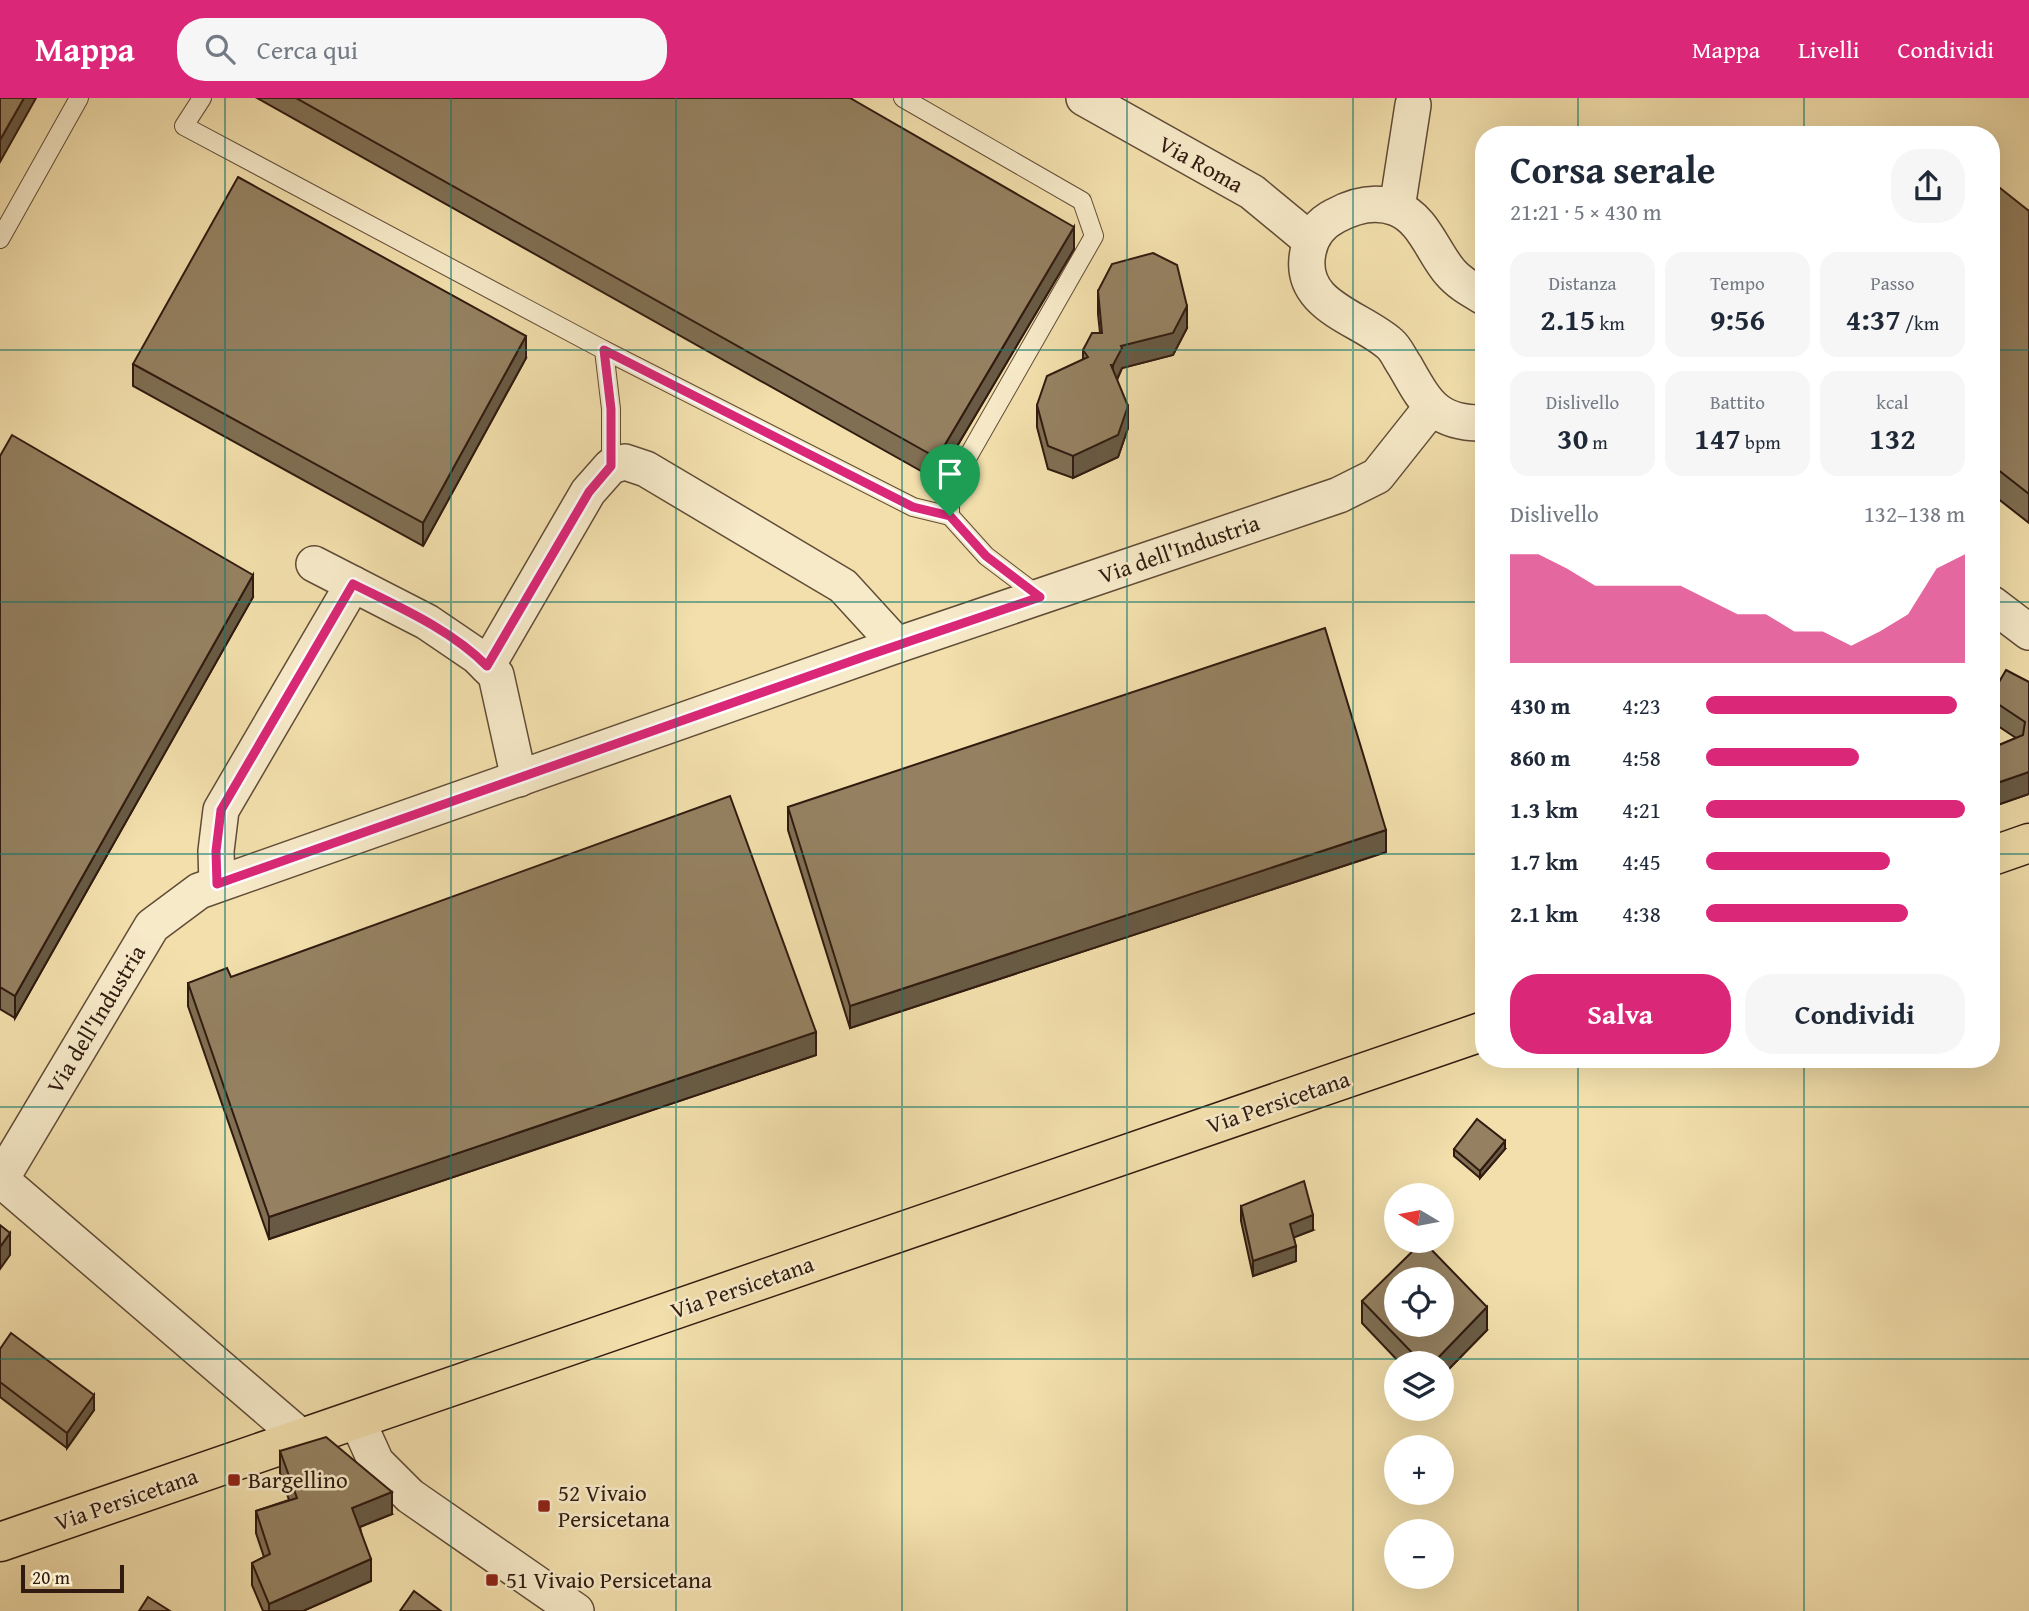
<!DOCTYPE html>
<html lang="it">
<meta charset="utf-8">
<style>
body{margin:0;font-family:"Gentium Book Plus",serif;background:#f6f6f7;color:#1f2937;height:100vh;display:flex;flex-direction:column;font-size:26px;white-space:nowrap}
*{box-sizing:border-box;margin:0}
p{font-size:23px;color:#747a83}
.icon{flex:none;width:38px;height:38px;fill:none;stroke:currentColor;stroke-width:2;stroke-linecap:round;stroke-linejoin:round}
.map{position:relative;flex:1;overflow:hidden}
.drawer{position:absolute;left:1475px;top:28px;width:525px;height:942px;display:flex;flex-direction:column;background:#fff;border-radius:28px;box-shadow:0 7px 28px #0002}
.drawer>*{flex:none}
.needle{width:46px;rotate:280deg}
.tools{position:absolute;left:1384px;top:1085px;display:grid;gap:14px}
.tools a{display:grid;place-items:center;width:70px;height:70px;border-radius:50%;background:#fff;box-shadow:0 7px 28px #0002;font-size:35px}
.scale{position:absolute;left:21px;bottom:18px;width:103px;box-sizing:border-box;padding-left:7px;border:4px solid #311b10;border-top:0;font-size:19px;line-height:24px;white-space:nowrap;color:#311b10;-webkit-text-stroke:5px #f7eac9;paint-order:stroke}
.pin{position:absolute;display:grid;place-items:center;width:60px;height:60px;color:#fff;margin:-72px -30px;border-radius:50% 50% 50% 0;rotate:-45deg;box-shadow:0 0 7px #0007}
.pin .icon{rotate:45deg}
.round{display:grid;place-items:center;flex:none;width:74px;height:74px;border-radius:28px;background:#f6f6f7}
.head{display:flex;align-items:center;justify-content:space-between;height:119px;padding:0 35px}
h1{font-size:38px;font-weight:700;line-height:52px}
.figures{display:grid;grid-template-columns:repeat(3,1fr);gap:10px;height:119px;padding:7px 35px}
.figures div{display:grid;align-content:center;border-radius:18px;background:#f6f6f7;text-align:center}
.figures b{font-size:30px;font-weight:700}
.figures small{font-size:19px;font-weight:400}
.figures p{font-size:19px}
.chart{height:196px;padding:14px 35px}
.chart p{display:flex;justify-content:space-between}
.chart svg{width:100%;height:126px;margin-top:7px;fill:#db2777;opacity:.7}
.button{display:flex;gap:14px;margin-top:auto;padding:14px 35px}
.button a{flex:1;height:80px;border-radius:28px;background:#db2777;color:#fff;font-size:28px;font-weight:700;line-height:80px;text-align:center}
.button a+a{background:#f6f6f7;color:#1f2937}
ul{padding:0 35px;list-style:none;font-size:23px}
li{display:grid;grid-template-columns:112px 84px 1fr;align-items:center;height:52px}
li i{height:18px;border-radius:9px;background:#db2777}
header{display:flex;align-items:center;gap:42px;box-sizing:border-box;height:98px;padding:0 35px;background:#db2777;color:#fff}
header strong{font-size:33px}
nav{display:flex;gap:38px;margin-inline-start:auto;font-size:24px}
.search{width:490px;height:63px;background:#f6f6f7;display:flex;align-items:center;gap:18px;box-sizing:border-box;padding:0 24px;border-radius:28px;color:#747a83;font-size:26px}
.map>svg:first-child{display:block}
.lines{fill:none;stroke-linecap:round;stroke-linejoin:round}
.service-casing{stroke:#614c37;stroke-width:20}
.minor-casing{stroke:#614c37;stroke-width:38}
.primary-casing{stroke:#311b10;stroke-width:41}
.service{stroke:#f7eac9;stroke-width:18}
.minor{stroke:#f7eac9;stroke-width:35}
.primary{stroke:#f2dfac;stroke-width:38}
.wall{fill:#806f53;stroke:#311b10;stroke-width:2}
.shaded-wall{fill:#685a44;stroke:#311b10;stroke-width:2}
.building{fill:#958161;stroke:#311b10;stroke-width:2;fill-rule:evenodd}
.route-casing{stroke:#fff;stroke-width:14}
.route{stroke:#db2777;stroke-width:9}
.grid{fill:none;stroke:#0f766e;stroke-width:2;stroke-opacity:0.55}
.poi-dot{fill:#8f2418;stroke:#f7eac9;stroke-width:2.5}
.labels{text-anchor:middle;stroke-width:5;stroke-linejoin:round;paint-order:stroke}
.street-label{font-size:23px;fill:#311b10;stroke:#f7eac9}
.poi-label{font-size:23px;fill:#311b10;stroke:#f7eac9;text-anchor:start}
</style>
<header>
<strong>Mappa</strong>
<div class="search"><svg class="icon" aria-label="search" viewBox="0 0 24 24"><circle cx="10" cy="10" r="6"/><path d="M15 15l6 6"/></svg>Cerca qui</div>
<nav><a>Mappa</a><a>Livelli</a><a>Condividi</a></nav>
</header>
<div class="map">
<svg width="2029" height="1513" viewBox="0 0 2029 1513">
<rect width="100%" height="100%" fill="#f2dfac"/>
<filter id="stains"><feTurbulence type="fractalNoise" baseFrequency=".00286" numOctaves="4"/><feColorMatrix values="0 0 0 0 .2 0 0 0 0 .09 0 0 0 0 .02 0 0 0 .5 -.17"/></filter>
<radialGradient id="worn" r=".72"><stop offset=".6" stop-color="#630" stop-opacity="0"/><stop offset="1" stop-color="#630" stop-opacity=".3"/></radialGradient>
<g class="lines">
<!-- service casing -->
<g class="service-casing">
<g id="service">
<polyline points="202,0 184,28 604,252 611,311 611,368"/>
<polyline points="903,0 1082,103 1094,138 950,390 950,418 986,458 1040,499"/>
<polyline points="0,141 79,0"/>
<polyline points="604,252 913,409 950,418"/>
</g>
</g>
<!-- minor casing -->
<g class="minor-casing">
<g id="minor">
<polyline points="1084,0 1252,94 1310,142"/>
<polyline points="1397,110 1413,7"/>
<path d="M 1484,199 C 1472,192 1459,185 1450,174 C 1432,153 1424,121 1396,110 C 1375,102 1353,108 1335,118 C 1319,126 1311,138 1308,154 C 1297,208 1360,219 1390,246 C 1396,251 1400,261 1405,268 C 1426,305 1436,326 1484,325"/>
<polyline points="314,466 427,524 477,558 496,577 519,681"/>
<polyline points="1992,506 2029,534"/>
<polyline points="487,568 588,394 611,368 625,364 646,371 843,488 897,547"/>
<polyline points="217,786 216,753 221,712 353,486"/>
<polyline points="0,1081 302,1340"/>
<polyline points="1,1081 152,828 199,793 897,547 1339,397 1377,378 1431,310"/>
<polyline points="357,1322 376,1364 410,1398 576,1513"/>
</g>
</g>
<!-- primary casing -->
<g class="primary-casing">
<g id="primary">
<polyline points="1992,758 2029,745"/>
<polyline points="0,1444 1484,933"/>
</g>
</g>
<!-- service -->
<use href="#service" class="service"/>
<!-- minor -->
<use href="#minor" class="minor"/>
<!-- primary -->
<use href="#primary" class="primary"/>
</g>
<!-- wall -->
<g class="wall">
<polygon points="257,0 850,0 1074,151 937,382"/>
<polygon points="1992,90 2029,113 2029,425 1992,396"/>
<polygon points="1098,193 1187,230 1173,257 1122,270 1117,282 1128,330 1118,359 1073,380 1048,371 1037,329 1037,307 1083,261 1083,252 1100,235 1098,216"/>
<polygon points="526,260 423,448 133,288 133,266"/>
<polygon points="0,358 253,499 15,920 0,911"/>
<polygon points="2029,584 2029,696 1997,707 1992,694 1992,650 2016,640 1992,624 1992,596"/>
<polygon points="788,709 1386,754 850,930 788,732"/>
<polygon points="231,879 816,957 269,1141 188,908 188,885"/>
<polygon points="1454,1051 1505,1051 1480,1080 1454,1058"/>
<polygon points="1241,1108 1313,1132 1294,1139 1296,1163 1253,1178 1241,1123"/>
<polygon points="1362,1203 1487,1232 1442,1278 1442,1265 1400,1265 1362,1225"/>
<polygon points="0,1251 94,1312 67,1350 0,1299"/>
<polygon points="280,1353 392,1416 360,1429 371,1483 303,1513 263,1513 252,1487 252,1465 264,1459 256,1435 256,1413 289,1402 280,1375"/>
</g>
<!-- shaded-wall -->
<g class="shaded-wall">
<polygon points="24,0 36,0 0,64 0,42"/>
<polygon points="1074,129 1074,151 937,382 937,360"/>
<polygon points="1187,208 1187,230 1173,257 1122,270 1113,289 1113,267 1121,248"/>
<polygon points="526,238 526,260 423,448 423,425"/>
<polygon points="1128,308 1128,330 1118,359 1073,380 1073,358"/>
<polygon points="253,477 253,499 15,920 15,898"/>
<polygon points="2029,674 2029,696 1997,707 1997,685"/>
<polygon points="1386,732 1386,754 850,930 850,908"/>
<polygon points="816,934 816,957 269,1141 269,1119"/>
<polygon points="1505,1043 1505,1051 1480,1080 1480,1073"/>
<polygon points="1313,1117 1313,1132 1290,1141 1290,1126"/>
<polygon points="10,1135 10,1157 0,1171 0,1149"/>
<polygon points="1296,1148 1296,1163 1253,1178 1253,1163"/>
<polygon points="1487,1209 1487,1232 1442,1278 1442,1265 1433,1265"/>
<polygon points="94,1297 94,1312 67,1350 67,1335"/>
<polygon points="392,1394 392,1416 352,1432 352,1410"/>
<polygon points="371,1461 371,1483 303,1513 269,1513 269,1506"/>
</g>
<!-- building -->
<g class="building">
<polygon points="0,0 24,0 0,42"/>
<polygon points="296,0 850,0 1074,129 937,360"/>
<polygon points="238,79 526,238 423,425 133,266"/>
<polygon points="1995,86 2029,113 2029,396 1992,367 1992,90"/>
<polygon points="1153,155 1177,167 1187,208 1173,235 1121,248 1122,250 1113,267 1111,267 1128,308 1118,337 1073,358 1048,348 1037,307 1047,278 1088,259 1083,252 1092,235 1102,235 1098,193 1112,166"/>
<polygon points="12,337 253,477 15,898 0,889 0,358"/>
<polygon points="1325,530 1386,732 850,908 788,709"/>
<polygon points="2006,572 2029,584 2029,674 1997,685 1992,672 1992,650 2023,637 2025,624 1992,602 1992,596"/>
<polygon points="730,698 816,934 269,1119 188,885 227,870 231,879"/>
<polygon points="1477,1021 1505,1043 1480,1073 1454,1051"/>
<polygon points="1304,1083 1313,1117 1290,1126 1296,1148 1253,1163 1241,1108"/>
<polygon points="0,1127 10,1135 0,1149"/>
<path d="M 1423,1143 L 1487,1209 L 1433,1265 L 1422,1265 L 1362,1203 ZM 1396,1181 L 1442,1181 L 1442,1227 L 1396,1227 Z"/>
<polygon points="11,1235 94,1297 67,1335 0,1284 0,1251"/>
<polygon points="326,1339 392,1394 352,1410 371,1461 269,1506 252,1465 270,1456 256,1413 297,1400 280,1353"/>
<polygon points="414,1493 441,1513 400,1513"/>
<polygon points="148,1499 170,1513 139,1513"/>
</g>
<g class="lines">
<!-- route casing -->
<g class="route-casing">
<path id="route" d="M 604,252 L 913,409 L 950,418 L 986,458 L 1040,499 L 866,558 L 217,786 L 216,753 L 221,712 L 353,486 C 399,509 450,531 487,568 L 589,394 L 611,368 L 611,311 Z"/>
</g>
<!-- route -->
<use href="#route" class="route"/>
</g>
<!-- grid -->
<path class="grid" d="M 225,0 L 225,1513M 451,0 L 451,1513M 676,0 L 676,1513M 902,0 L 902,1513M 1127,0 L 1127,1513M 1353,0 L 1353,1513M 1578,0 L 1578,37M 1804,0 L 1804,37M 0,252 L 1484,252M 1992,252 L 2029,252M 0,504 L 1484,504M 1992,504 L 2029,504M 0,756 L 1484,756M 1992,756 L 2029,756M 1578,961 L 1578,1513M 1804,961 L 1804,1513M 0,1009 L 2029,1009M 0,1261 L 2029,1261"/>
<!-- markers -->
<g class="poi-dot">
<rect x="227" y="1375" width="14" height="14" rx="3.5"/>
<rect x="537" y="1401" width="14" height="14" rx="3.5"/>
<rect x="485" y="1475" width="14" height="14" rx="3.5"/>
</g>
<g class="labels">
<!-- street labels -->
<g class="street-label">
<text transform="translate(1201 66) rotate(29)" y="8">Via Roma</text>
<text transform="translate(1179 451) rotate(-19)" y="8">Via dell'Industria</text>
<text transform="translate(96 921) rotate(-59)" y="8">Via dell'Industria</text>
<text transform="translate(1278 1004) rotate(-19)" y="8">Via Persicetana</text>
<text transform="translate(742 1189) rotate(-19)" y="8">Via Persicetana</text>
<text transform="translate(126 1401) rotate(-19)" y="8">Via Persicetana</text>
</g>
<!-- poi labels -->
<g class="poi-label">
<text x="248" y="1390">Bargellino</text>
<text x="558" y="1403">52 Vivaio<tspan x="558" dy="26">Persicetana</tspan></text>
<text x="506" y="1490">51 Vivaio Persicetana</text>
</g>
</g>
<rect width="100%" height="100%" filter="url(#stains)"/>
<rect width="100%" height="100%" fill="url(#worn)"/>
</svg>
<div class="tools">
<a><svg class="needle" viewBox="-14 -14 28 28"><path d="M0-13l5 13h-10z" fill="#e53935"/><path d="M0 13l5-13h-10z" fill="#747a83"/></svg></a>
<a><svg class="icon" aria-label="locate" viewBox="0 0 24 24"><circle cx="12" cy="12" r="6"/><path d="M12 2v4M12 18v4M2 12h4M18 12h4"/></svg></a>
<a><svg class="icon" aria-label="layers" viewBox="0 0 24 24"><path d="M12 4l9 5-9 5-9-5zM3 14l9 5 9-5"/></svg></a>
<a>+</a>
<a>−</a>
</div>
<div class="scale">20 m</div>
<div class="pin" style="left:950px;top:418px;background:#1e9e55"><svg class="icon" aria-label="arrive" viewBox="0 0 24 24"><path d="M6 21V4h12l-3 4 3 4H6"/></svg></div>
<section class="drawer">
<div class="head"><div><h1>Corsa serale</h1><p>21:21 · 5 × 430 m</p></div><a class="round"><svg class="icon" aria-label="share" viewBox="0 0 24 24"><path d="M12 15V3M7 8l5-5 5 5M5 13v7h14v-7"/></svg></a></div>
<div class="figures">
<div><p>Distanza</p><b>2.15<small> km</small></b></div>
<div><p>Tempo</p><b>9:56</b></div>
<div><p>Passo</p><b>4:37<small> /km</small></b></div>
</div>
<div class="figures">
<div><p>Dislivello</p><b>30<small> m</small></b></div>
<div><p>Battito</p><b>147<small> bpm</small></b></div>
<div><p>kcal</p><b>132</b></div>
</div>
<div class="chart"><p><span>Dislivello</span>132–138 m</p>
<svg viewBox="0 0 160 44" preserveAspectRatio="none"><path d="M0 44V6L10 6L20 11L30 17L40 17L50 17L60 17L70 22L80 27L90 27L100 33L110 33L120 38L130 33L140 27L150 11L160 6V44z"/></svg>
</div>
<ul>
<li><b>430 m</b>4:23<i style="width:97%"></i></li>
<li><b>860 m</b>4:58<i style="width:59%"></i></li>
<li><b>1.3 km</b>4:21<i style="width:100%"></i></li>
<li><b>1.7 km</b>4:45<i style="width:71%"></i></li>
<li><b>2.1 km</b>4:38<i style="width:78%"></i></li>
</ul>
<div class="button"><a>Salva</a><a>Condividi</a></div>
</section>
</div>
